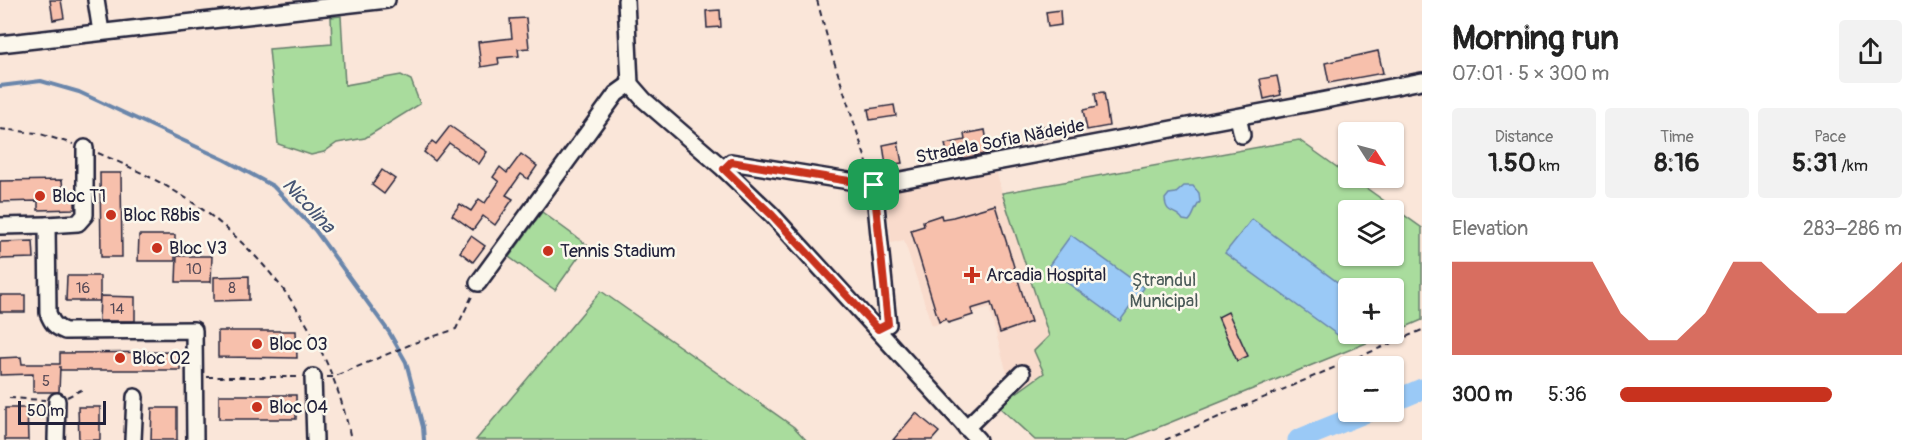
<!DOCTYPE html>
<meta charset="utf-8">
<style>
body{margin:0;font-family:Pangolin,sans-serif;background:#f2f2f2;color:#222;height:100vh;display:flex;flex-direction:column;font-size:22px;white-space:nowrap}
*{box-sizing:border-box;margin:0}
p{font-size:20px;color:#767676}
.icon{flex:none;width:33px;height:33px;fill:none;stroke:currentColor;stroke-width:2;stroke-linecap:round;stroke-linejoin:round}
.map{position:relative;flex:1;overflow:hidden}
.side{display:flex;flex-direction:column;background:#fff;width:510px}
.side>*{flex:none}
.needle{width:39px;rotate:126deg}
.tools{position:absolute;left:1338px;top:122px;display:grid;gap:12px}
.tools a{display:grid;place-items:center;width:66px;height:66px;border-radius:6px;background:#fff;box-shadow:0 2px 4px #0004;font-size:30px}
.scale{position:absolute;left:18px;bottom:15px;width:88px;box-sizing:border-box;padding-left:6px;border:3px solid #22223b;border-top:0;font-size:16px;line-height:21px;white-space:nowrap;color:#22223b;-webkit-text-stroke:4px #fbf7ec;paint-order:stroke}
.pin{position:absolute;display:grid;place-items:center;width:51px;height:51px;color:#fff;margin:-26px;border-radius:12px;box-shadow:0 3px 9px #0006}
.round{display:grid;place-items:center;flex:none;width:63px;height:63px;border-radius:6px;background:#f2f2f2}
.headline{display:flex;align-items:center;justify-content:space-between;height:102px;padding:0 30px}
h1{font-size:33px;font-weight:700;line-height:45px}
.stats{display:grid;grid-template-columns:repeat(3,1fr);gap:9px;height:102px;padding:6px 30px}
.stats div{display:grid;align-content:center;border-radius:6px;background:#f2f2f2;text-align:center}
.stats b{font-size:26px;font-weight:700}
.stats small{font-size:16px;font-weight:400}
.stats p{font-size:16px}
.chart{height:168px;padding:12px 30px}
.chart p{display:flex;justify-content:space-between}
.chart svg{width:100%;height:108px;margin-top:6px;fill:#c8321e;opacity:.7}
ul{padding:0 30px;list-style:none;font-size:20px}
li{display:grid;grid-template-columns:96px 72px 1fr;align-items:center;height:45px}
li i{height:15px;border-radius:8px;background:#c8321e}
main{display:flex;flex:1;min-height:0}
.map>svg:first-child{display:block}
.built{fill:#f9dbcc}
.green{fill:#a9dc9d;stroke:#667f6c;stroke-width:1.5;fill-rule:evenodd}
.water{fill:#9ac9f6;stroke:#6a86ab;stroke-width:1.5}
.lines{fill:none;stroke-linecap:round;stroke-linejoin:round}
.stream{stroke:#6a86ab;stroke-width:4}
.river{stroke:#9ac9f6;stroke-width:21}
.building{fill:#f7c0ac;stroke:#22223b;stroke-width:1.5}
.minor-casing{stroke:#22223b;stroke-width:20}
.path{stroke:#22223b;stroke-width:2;stroke-dasharray:6 4.5;stroke-linecap:butt}
.minor{stroke:#fbf7ec;stroke-width:15}
.route-casing{stroke:#fff;stroke-width:12}
.route{stroke:#c8321e;stroke-width:8}
.poi-dot{fill:#c8321e;stroke:#fbf7ec;stroke-width:2}
.labels{text-anchor:middle;stroke-width:5;stroke-linejoin:round;paint-order:stroke}
.number-label{font-size:15px;fill:#574a57}
.street-label{font-size:18px;fill:#22223b;stroke:#fbf7ec}
.poi-label{font-size:18px;fill:#22223b;stroke:#fbf7ec;text-anchor:start}
.park-label{font-size:18px;fill:#4a5a58;stroke:#fbf7ec}
.water-label{font-size:20px;font-style:italic;fill:#465473;stroke:#fbf7ec}
</style>
<main>
<div class="map">
<svg width="1422" height="440" viewBox="0 0 1422 440">
<rect width="100%" height="100%" fill="#fae6d9"/>
<filter id="ink" filterUnits="userSpaceOnUse"><feTurbulence type="fractalNoise" baseFrequency=".0167" numOctaves="2"/><feDisplacementMap in="SourceGraphic" scale="12" xChannelSelector="R" yChannelSelector="G"/><feConvolveMatrix kernelMatrix="1 2 1 2 8 2 1 2 1" color-interpolation-filters="sRGB"/></filter>
<g filter="url(#ink)">
<!-- built -->
<polygon class="built" points="994,168 1049,337 1044,372 1016,392 1008,377 989,308 932,326 904,240 891,243 886,192"/>
<!-- green -->
<g class="green">
<polygon points="341,16 345,85 401,75 411,80 420,104 365,138 337,143 324,152 311,155 278,144 269,49 332,44 331,17"/>
<path d="M 1299,140 L 1422,228 L 1422,320 L 1394,332 L 1394,288 L 1348,288 L 1348,333 L 1391,333 L 1127,440 L 1035,440 L 998,406 L 1044,373 L 1034,351 L 1049,336 L 1002,193 ZM 1348,210 L 1394,210 L 1394,255 L 1348,255 Z"/>
<polygon points="542,212 587,245 555,290 509,257"/>
<polygon points="601,291 794,427 806,440 476,440"/>
</g>
<!-- water -->
<g class="water">
<path d="M 1184,186 L 1193,186 L 1199,193 L 1200,202 C 1194,208 1195,215 1189,221 L 1183,220 C 1176,209 1166,216 1165,199 L 1169,194 L 1176,193 Z"/>
<polygon points="1252,219 1348,290 1348,323 1339,336 1225,253"/>
<polygon points="1071,235 1144,288 1120,321 1047,268"/>
</g>
<g class="lines">
<!-- stream -->
<polyline class="stream" points="0,86 41,81 79,92 225,160 273,186 315,230 389,332 406,362 423,427 424,440"/>
<!-- river -->
<g class="river">
<polyline points="1394,401 1422,389"/>
<polyline points="1298,440 1369,411"/>
</g>
</g>
<!-- building -->
<g class="building">
<polygon points="50,0 61,0 64,18 53,20"/>
<polygon points="720,10 721,27 707,28 706,11"/>
<polygon points="1060,10 1061,25 1048,27 1046,12"/>
<polygon points="526,18 529,48 518,49 519,56 498,58 499,64 481,67 478,42 512,38 510,19"/>
<polygon points="1378,51 1383,73 1329,83 1325,63"/>
<polygon points="1277,76 1281,95 1264,99 1260,79"/>
<polygon points="1104,92 1109,126 1087,130 1083,110 1097,107 1095,93"/>
<polygon points="894,105 896,116 870,120 868,109"/>
<polygon points="1070,125 1072,133 1023,142 1022,134 1031,132 1030,128 1046,126 1046,129"/>
<polygon points="450,126 487,152 479,164 449,143 435,161 424,152 432,141 436,144"/>
<polygon points="985,130 989,153 949,161 945,144 965,140 964,134"/>
<polygon points="898,142 902,163 886,165 883,145"/>
<polygon points="521,154 537,166 528,179 521,174 506,195 513,199 495,225 483,216 473,230 452,215 460,204 471,211 479,199 485,203 499,182 493,177 500,167 507,173"/>
<polygon points="382,170 395,179 384,194 372,185"/>
<polygon points="100,173 121,173 122,257 101,257"/>
<polygon points="62,180 63,191 75,191 75,209 38,210 38,201 0,202 0,181"/>
<polygon points="995,205 1031,322 1000,333 991,303 971,309 973,315 948,323 946,319 939,322 911,230 924,226 923,221 941,215 942,219 953,217"/>
<polygon points="139,235 175,235 175,261 138,261"/>
<polygon points="471,236 485,246 473,262 460,252"/>
<polygon points="33,241 34,258 0,259 0,242"/>
<polygon points="177,256 212,256 211,282 176,282"/>
<polygon points="67,276 100,276 100,301 66,301"/>
<polygon points="249,276 249,300 214,301 214,277"/>
<rect x="0" y="295" width="25" height="17"/>
<polygon points="100,296 135,297 135,321 99,321"/>
<polygon points="1228,312 1248,356 1237,361 1218,317"/>
<polygon points="218,331 296,331 297,358 218,357"/>
<polygon points="180,352 180,370 60,370 60,366 59,392 33,392 33,374 0,375 0,358 21,357 22,364 60,364 60,353"/>
<rect x="219" y="395" width="77" height="24"/>
<polygon points="78,407 100,407 100,440 79,440"/>
<polygon points="5,408 27,408 28,440 5,440"/>
<polygon points="152,408 177,408 177,440 151,440"/>
<polygon points="916,413 939,432 932,440 893,440"/>
</g>
<g class="lines">
<!-- minor casing -->
<g class="minor-casing">
<g id="minor">
<polyline points="96,0 101,32"/>
<polyline points="626,0 630,84 644,100 724,169 772,215 978,440"/>
<polyline points="0,44 387,0"/>
<polyline points="1238,117 1242,135"/>
<polyline points="724,169 731,162 874,185 1305,104 1422,81"/>
<polyline points="874,185 888,324 878,329"/>
<polyline points="47,225 78,223 85,215 85,148"/>
<path d="M 0,226 L 47,225 L 48,313 C 52,323 55,327 65,331 L 194,330 L 195,440"/>
<polyline points="478,283 616,94 630,84"/>
<polyline points="313,377 315,440"/>
<polyline points="966,428 1022,373"/>
<polyline points="56,440 57,401"/>
<polyline points="133,440 135,397"/>
</g>
</g>
<!-- path -->
<g class="path">
<polyline points="817,0 832,55 870,172"/>
<polyline points="0,129 37,133 73,144"/>
<path d="M 98,153 C 141,171 186,194 221,224 C 287,279 335,356 351,440"/>
<polyline points="207,377 301,377"/>
<polyline points="327,377 333,377 414,343 456,329 473,294"/>
<polyline points="67,397 83,389"/>
<polyline points="9,398 45,400"/>
<polyline points="1165,440 1422,330"/>
</g>
<!-- minor -->
<use href="#minor" class="minor"/>
</g>
</g>
<g class="lines" filter="url(#ink)">
<!-- route casing -->
<g class="route-casing">
<polygon id="route" points="731,162 874,185 888,324 878,329 772,215 724,169"/>
</g>
<!-- route -->
<use href="#route" class="route"/>
</g>
<!-- markers -->
<g class="poi-dot">
<circle cx="40" cy="196" r="6"/>
<circle cx="111" cy="215" r="6"/>
<circle cx="157" cy="248" r="6"/>
<circle cx="548" cy="251" r="6"/>
<path d="M969 266h6v6h6v6h-6v6h-6v-6h-6v-6h6z"/>
<circle cx="257" cy="344" r="6"/>
<circle cx="120" cy="358" r="6"/>
<circle cx="257" cy="407" r="6"/>
</g>
<g class="labels">
<!-- number labels -->
<g class="number-label">
<text x="194" y="274">10</text>
<text x="83" y="293">16</text>
<text x="232" y="293">8</text>
<text x="117" y="314">14</text>
<text x="46" y="386">5</text>
</g>
<!-- street labels -->
<g class="street-label">
<text transform="translate(1000 141) rotate(-11)" y="6">Stradela Sofia Nădejde</text>
</g>
<!-- poi labels -->
<g class="poi-label">
<text x="52" y="202">Bloc T1</text>
<text x="123" y="221">Bloc R8bis</text>
<text x="169" y="254">Bloc V3</text>
<text x="560" y="257">Tennis Stadium</text>
<text x="986" y="281">Arcadia Hospital</text>
<text x="269" y="350">Bloc O3</text>
<text x="132" y="364">Bloc O2</text>
<text x="269" y="413">Bloc O4</text>
</g>
<!-- park labels -->
<g class="park-label">
<text x="1164" y="286">Ștrandul<tspan x="1164" dy="21">Municipal</tspan></text>
</g>
<!-- water labels -->
<g class="water-label">
<text transform="translate(309 205) rotate(47)" y="7">Nicolina</text>
</g>
</g>
</svg>
<div class="tools">
<a><svg class="needle" viewBox="-14 -14 28 28"><path d="M0-13l5 13h-10z" fill="#e53935"/><path d="M0 13l5-13h-10z" fill="#767676"/></svg></a>
<a><svg class="icon" aria-label="layers" viewBox="0 0 24 24"><path d="M12 4l9 5-9 5-9-5zM3 14l9 5 9-5"/></svg></a>
<a>+</a>
<a>−</a>
</div>
<div class="scale">50 m</div>
<div class="pin" style="left:874px;top:185px;background:#1e9e55"><svg class="icon" aria-label="arrive" viewBox="0 0 24 24"><path d="M6 21V4h12l-3 4 3 4H6"/></svg></div>
</div>
<section class="side">
<div class="headline"><div><h1>Morning run</h1><p>07:01 · 5 × 300 m</p></div><a class="round"><svg class="icon" aria-label="share" viewBox="0 0 24 24"><path d="M12 15V3M7 8l5-5 5 5M5 13v7h14v-7"/></svg></a></div>
<div class="stats">
<div><p>Distance</p><b>1.50<small> km</small></b></div>
<div><p>Time</p><b>8:16</b></div>
<div><p>Pace</p><b>5:31<small> /km</small></b></div>
</div>
<div class="chart"><p><span>Elevation</span>283–286 m</p>
<svg viewBox="0 0 160 44" preserveAspectRatio="none"><path d="M0 44V6L10 6L20 6L30 6L40 6L50 6L60 27L70 38L80 38L90 27L100 6L110 6L120 17L130 27L140 27L150 17L160 6V44z"/></svg>
</div>
<ul>
<li><b>300 m</b>5:36<i style="width:75%"></i></li>
</ul>
</section>
</main>
